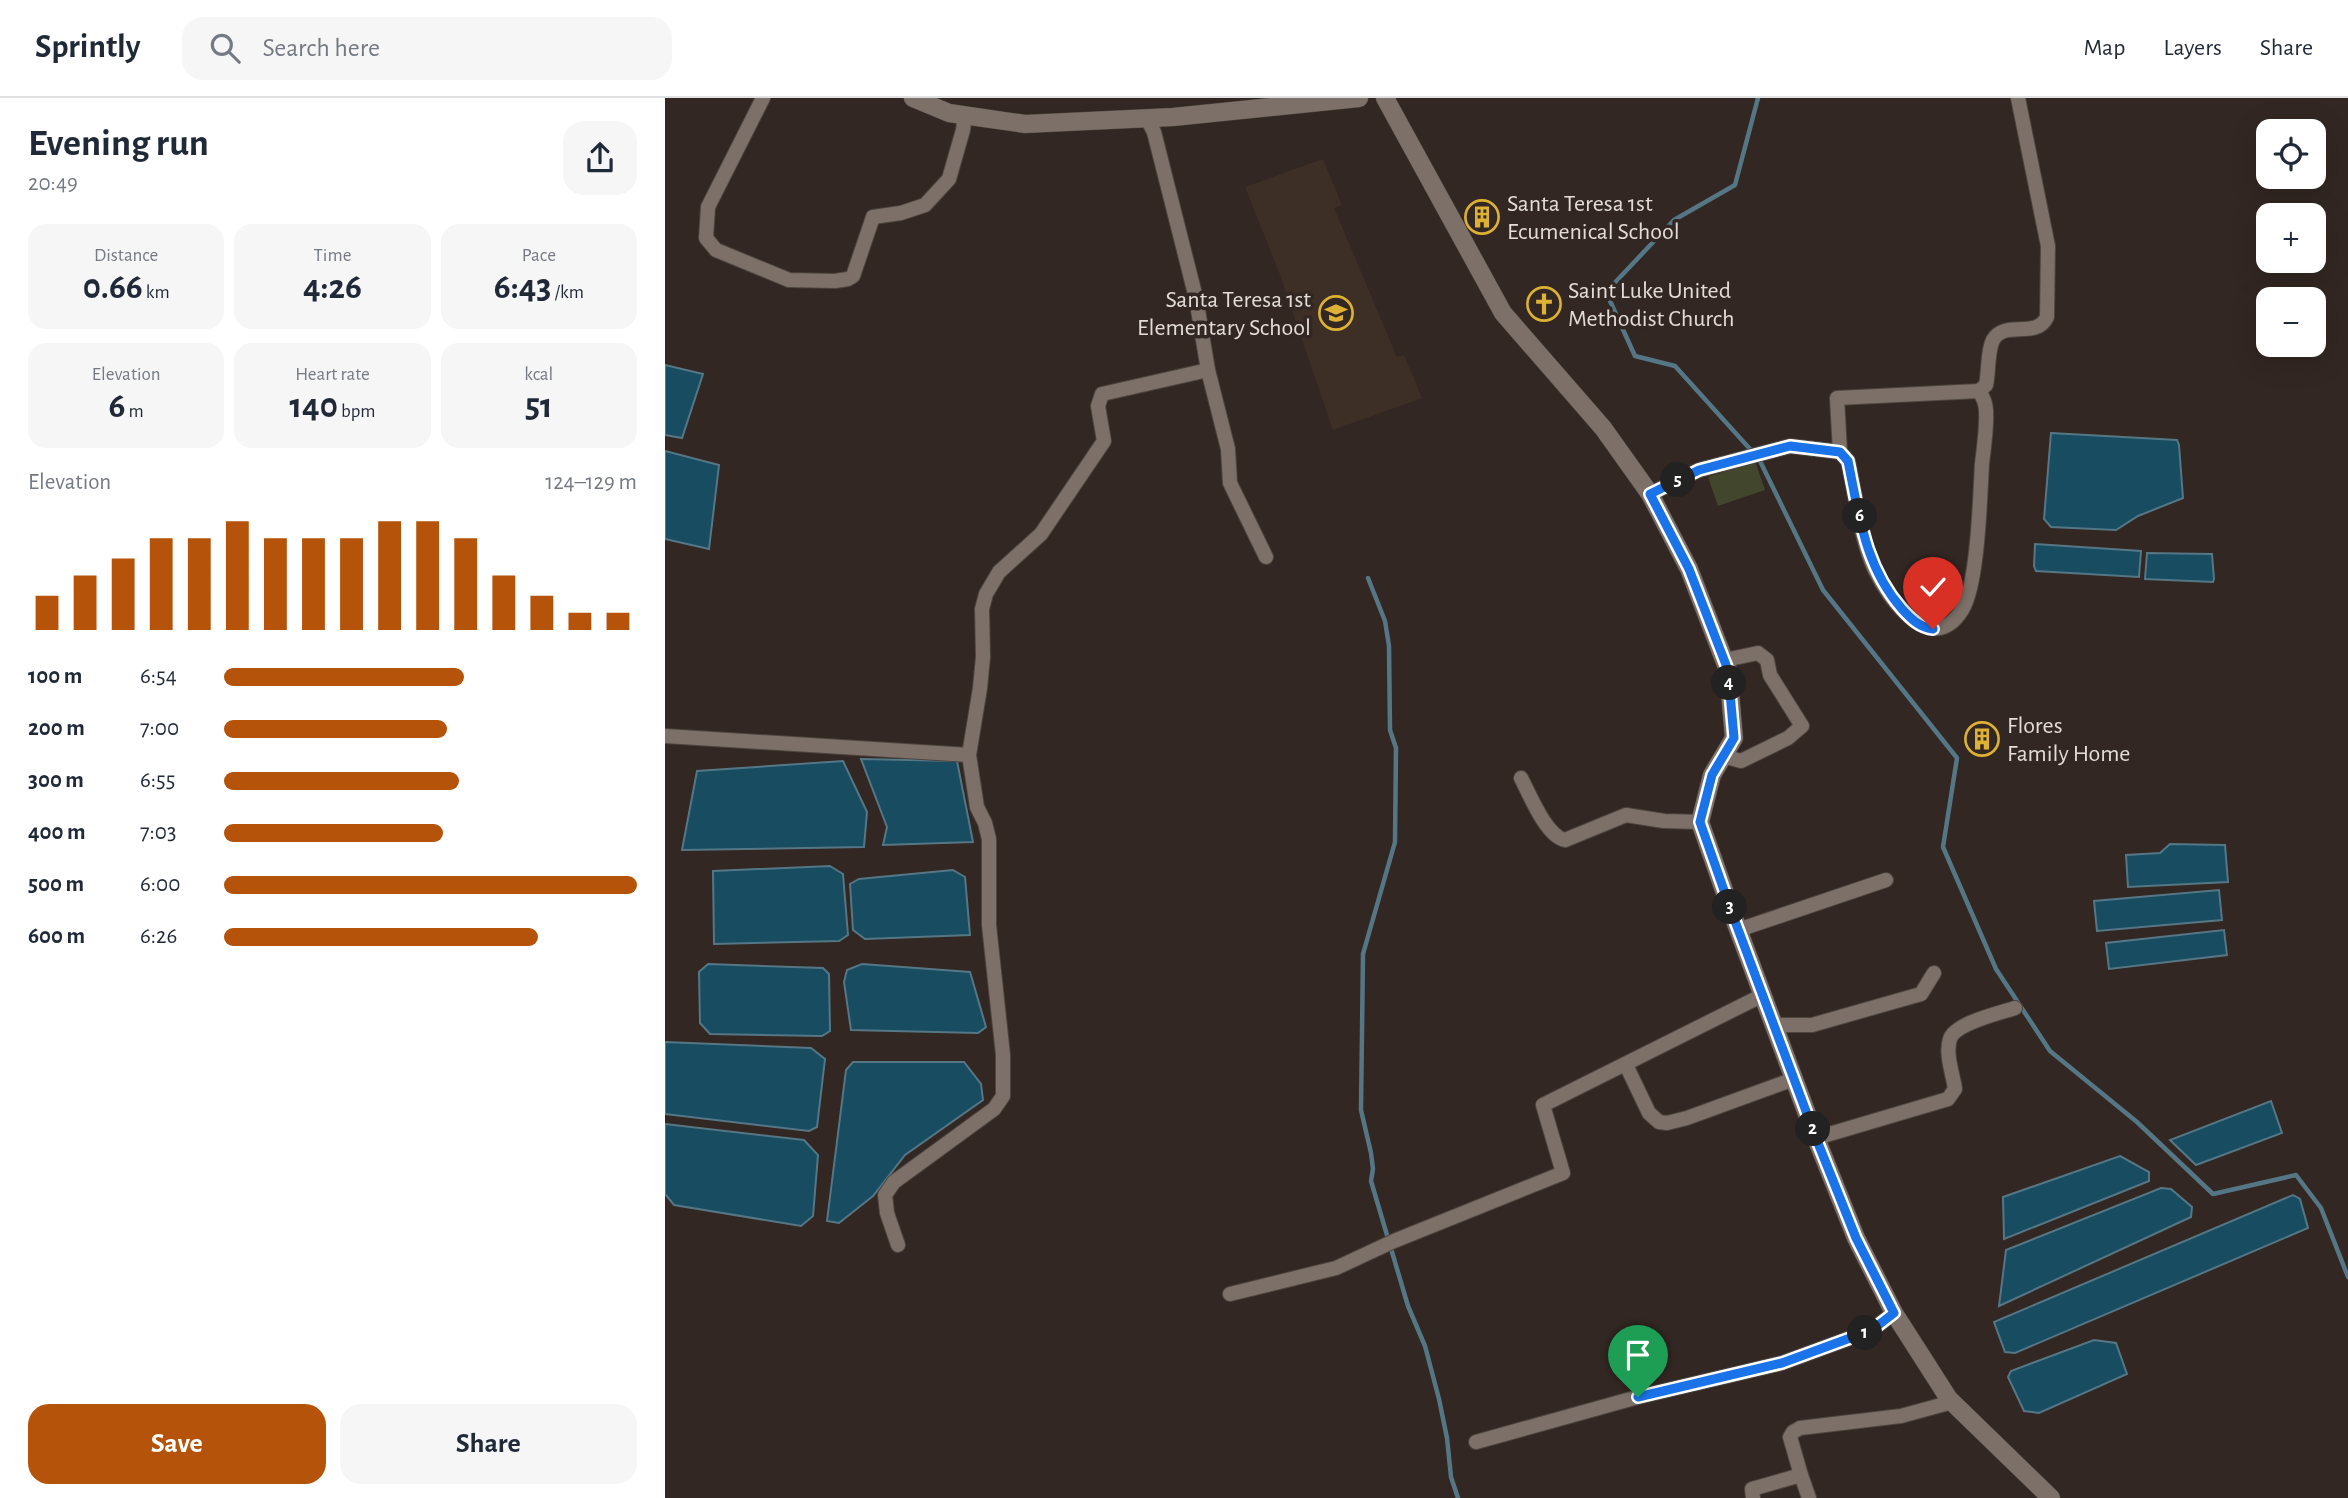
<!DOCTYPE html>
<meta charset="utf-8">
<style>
body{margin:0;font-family:"Alegreya Sans",sans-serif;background:#f6f6f7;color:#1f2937;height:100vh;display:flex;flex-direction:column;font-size:26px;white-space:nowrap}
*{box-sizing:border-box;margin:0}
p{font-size:23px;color:#747a83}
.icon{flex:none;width:38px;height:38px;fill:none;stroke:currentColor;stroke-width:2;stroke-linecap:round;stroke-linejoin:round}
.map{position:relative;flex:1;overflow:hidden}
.side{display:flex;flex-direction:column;background:#fff;width:665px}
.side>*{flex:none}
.controls{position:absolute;left:1591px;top:21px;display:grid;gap:14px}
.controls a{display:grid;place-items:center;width:70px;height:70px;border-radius:14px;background:#fff;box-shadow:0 7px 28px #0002;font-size:35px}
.pin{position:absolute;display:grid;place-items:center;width:60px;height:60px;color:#fff;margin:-72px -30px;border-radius:50% 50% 50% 0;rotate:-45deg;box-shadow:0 0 7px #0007}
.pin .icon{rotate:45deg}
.km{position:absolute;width:35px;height:35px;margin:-18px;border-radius:50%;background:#222;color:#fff;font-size:19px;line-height:35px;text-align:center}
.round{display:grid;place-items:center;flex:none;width:74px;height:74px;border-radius:21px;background:#f6f6f7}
.summary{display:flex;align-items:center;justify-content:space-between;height:119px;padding:0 28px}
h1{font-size:38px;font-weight:700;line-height:52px}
.stats{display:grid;grid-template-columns:repeat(3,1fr);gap:10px;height:119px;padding:7px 28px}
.stats div{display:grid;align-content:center;border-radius:18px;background:#f6f6f7;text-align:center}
.stats b{font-size:35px;font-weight:700}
.stats small{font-size:19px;font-weight:400}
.stats p{font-size:19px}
.chart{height:196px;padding:14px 28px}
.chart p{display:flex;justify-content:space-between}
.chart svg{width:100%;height:126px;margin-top:7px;stroke:#b45309;stroke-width:6}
.button{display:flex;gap:14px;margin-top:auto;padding:14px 28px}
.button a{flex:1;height:80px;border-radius:21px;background:#b45309;color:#fff;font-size:28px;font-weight:700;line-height:80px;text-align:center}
.button a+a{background:#f6f6f7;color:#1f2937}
ul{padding:0 28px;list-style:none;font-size:23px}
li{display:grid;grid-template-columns:112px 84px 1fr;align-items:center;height:52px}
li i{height:18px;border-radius:9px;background:#b45309}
header{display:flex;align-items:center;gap:42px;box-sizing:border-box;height:98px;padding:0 35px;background:#fff;border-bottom:2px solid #e0e1e3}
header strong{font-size:33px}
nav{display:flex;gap:38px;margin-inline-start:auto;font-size:24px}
.search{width:490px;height:63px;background:#f6f6f7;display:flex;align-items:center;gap:18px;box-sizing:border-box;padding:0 24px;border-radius:21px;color:#747a83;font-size:26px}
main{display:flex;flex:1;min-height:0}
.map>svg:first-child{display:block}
.built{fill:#3e2f26}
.green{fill:#42462c}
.water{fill:#184c61;stroke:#557785;stroke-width:2}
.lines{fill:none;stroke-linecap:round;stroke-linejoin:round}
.stream{stroke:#557785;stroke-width:4.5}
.minor-casing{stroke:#4e4540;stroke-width:16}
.tertiary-casing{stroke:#4e4540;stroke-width:19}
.minor{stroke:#7c7069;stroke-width:14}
.tertiary{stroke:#7c7069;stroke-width:18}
.route-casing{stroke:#fff;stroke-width:14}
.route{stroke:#1a73e8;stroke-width:9}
.labels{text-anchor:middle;stroke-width:7;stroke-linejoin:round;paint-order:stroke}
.poi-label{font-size:24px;fill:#e3dcd8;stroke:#322722;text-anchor:start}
</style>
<header>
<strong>Sprintly</strong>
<div class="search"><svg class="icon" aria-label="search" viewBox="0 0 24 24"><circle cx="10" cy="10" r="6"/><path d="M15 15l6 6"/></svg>Search here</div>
<nav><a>Map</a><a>Layers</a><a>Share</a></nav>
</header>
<main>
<section class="side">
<div class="summary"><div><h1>Evening run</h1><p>20:49</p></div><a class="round"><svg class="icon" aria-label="share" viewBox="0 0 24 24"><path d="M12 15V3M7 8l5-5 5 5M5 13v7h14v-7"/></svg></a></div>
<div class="stats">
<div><p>Distance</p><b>0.66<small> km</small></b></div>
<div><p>Time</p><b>4:26</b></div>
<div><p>Pace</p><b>6:43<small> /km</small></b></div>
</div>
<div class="stats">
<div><p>Elevation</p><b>6<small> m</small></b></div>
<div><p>Heart rate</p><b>140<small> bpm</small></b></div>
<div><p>kcal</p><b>51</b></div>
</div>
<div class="chart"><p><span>Elevation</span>124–129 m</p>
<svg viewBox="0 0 160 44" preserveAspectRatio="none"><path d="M5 44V32M15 44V25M25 44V19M35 44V12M45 44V12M55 44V6M65 44V12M75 44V12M85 44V12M95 44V6M105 44V6M115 44V12M125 44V25M135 44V32M145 44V38M155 44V38"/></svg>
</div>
<ul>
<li><b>100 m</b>6:54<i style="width:58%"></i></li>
<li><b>200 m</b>7:00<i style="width:54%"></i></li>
<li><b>300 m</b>6:55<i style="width:57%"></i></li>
<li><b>400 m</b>7:03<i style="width:53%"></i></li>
<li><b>500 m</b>6:00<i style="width:100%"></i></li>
<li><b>600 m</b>6:26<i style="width:76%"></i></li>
</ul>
<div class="button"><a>Save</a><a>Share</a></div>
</section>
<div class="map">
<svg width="1683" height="1400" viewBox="0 0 1683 1400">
<rect width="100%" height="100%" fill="#322722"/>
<!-- built -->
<polygon class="built" points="658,61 677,107 669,110 732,259 739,257 757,300 668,332 614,174 580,89"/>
<!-- green -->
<polygon class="green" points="1090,363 1100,392 1053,408 1043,379"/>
<!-- water -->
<g class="water">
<polygon points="0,267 38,276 17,340 0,337"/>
<polygon points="1386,335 1512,342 1514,347 1518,400 1473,418 1451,432 1386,429 1379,421"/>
<polygon points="0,353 54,367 44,451 0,441"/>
<polygon points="1370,446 1476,453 1474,479 1371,473 1369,468"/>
<polygon points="1482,455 1547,456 1549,481 1548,484 1480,481"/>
<polygon points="196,661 292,663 308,744 218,747 222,729"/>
<polygon points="178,663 202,714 199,749 17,752 32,673"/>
<polygon points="1505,746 1560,747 1563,784 1463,789 1461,757 1495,755"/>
<polygon points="165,768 178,776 183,837 174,843 49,846 48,773"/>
<polygon points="288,772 300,779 305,837 200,841 188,832 185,786 194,781"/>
<polygon points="1554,792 1557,822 1432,833 1429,803"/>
<polygon points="1559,832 1562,857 1444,871 1441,845"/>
<polygon points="43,866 158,870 164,876 165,933 157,938 45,936 35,925 34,874"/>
<polygon points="197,866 305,874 321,929 313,935 186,932 179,884 182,872"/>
<polygon points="0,944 146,950 160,961 152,1029 144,1033 0,1016"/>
<polygon points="188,964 299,964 316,986 318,1002 240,1057 208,1098 174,1125 162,1123 181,972"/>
<polygon points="1606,1003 1617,1035 1531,1067 1505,1042"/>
<polygon points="0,1026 139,1042 153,1057 148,1118 136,1128 9,1107 0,1096"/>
<polygon points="1455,1058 1484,1074 1484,1083 1339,1141 1338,1099"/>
<polygon points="1496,1090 1506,1091 1527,1109 1526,1119 1334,1208 1341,1152"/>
<polygon points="1628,1097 1635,1101 1643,1130 1350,1255 1340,1254 1329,1224"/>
<polygon points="1429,1242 1451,1245 1462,1276 1374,1315 1359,1313 1343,1279 1346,1273"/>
</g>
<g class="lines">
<!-- stream -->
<g class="stream">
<polyline points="1093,0 1070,87 1009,122 941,194 970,258 1010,268 1094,361 1158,492 1292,660 1278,749 1331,871 1385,953 1472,1024 1548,1096 1631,1077 1656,1110 1683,1179"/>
<polyline points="703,480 720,523 724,548 725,632 731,650 730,744 698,856 696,1012 706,1055 708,1071 706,1083 743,1208 760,1248 774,1301 782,1340 786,1379 793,1400"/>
</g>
<!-- minor casing -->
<g class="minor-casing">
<g id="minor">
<polyline points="98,0 43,109 41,140 51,152 124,182 170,183 183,181 188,178 208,119 236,115 260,107 284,81 298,32 300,16"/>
<polyline points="543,272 563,351 565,385 601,459"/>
<path d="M 1175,354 L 1183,363 C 1190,395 1196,443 1210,472 C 1224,502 1267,560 1297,512 C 1313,487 1315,399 1317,366 C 1319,348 1322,330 1321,313 C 1321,305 1318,299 1314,293"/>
<path d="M 985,396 L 1034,372 L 1125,348 L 1175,354 L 1172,300 L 1314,293 L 1321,287 C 1324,274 1322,254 1328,242 C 1340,221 1371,242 1382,219 L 1383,148 L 1353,0"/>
<polyline points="0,638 304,657"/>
<polyline points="1058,658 1076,663 1123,640 1137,628 1105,577 1102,562 1093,555 1060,562"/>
<path d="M 856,680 C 865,697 881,738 900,742 L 961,717 L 999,723 L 1035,724"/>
<polyline points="1073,832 1221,782"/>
<polyline points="1109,927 1147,927 1256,896 1269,875"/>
<polyline points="961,967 984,1015 994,1024 1002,1025 1022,1020 1129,981"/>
<path d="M 1151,1040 L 1283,1001 L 1290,991 C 1288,976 1280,956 1285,941 C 1290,925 1335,915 1350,910"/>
<polyline points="233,1147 222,1115 220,1097 229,1084 329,1011 338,998 338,957 324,827 324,741 320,725 312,709 304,657 315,590 318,559 317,511 321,496 334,474 376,436 439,343 433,308 437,296 543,272 531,200 489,34 481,19"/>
<polyline points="565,1196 671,1170 729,1143 898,1075 878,1007 1098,897"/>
<polyline points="811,1344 973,1299 1117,1265 1207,1232 1229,1215"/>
<polyline points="1136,1377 1144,1400"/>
<polyline points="1088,1400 1087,1391 1136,1377 1125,1339 1128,1334 1135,1330 1236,1318 1280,1306 1284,1301"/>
</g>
</g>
<!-- tertiary casing -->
<g class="tertiary-casing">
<g id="tertiary">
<polyline points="248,0 284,15 360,26 508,19 694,0"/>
<polyline points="720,0 838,215 938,330 985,396 1024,471 1063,572 1069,640 1047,677 1035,724 1067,815 1151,1040 1191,1140 1229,1215 1284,1301 1386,1400"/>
</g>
</g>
<!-- minor -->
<use href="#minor" class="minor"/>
<!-- tertiary -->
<use href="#tertiary" class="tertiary"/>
</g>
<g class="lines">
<!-- route casing -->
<g class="route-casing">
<path id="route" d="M 973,1299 L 1117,1265 L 1207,1232 L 1229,1215 L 1191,1140 L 1151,1040 L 1067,815 L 1035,724 L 1047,677 L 1069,640 L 1063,572 L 1024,471 L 985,396 L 1034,372 L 1125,348 L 1175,354 L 1183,363 C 1194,417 1200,469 1237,511 C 1246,521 1254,529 1268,531"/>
</g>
<!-- route -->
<use href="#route" class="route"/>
</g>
<!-- icons -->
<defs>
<g id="building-ring" transform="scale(1.75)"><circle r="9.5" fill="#322722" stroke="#ddb133" stroke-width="1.5"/><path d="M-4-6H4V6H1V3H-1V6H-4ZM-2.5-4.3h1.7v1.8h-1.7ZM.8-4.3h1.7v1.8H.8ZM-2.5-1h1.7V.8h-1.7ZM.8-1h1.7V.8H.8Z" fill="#ddb133"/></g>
<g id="church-ring" transform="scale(1.75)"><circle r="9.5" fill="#322722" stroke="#ddb133" stroke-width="1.5"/><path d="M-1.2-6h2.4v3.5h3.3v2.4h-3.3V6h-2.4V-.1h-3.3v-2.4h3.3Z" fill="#ddb133"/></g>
<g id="school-ring" transform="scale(1.75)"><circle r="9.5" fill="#322722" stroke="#ddb133" stroke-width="1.5"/><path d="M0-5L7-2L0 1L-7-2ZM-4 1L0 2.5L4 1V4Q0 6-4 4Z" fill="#ddb133"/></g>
</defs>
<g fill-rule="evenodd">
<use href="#building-ring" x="817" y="119"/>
<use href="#church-ring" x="879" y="206"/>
<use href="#school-ring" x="671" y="215"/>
<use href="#building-ring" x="1317" y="641"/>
</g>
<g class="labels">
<!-- poi labels -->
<g class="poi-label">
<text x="842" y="113">Santa Teresa 1st<tspan x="842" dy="28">Ecumenical School</tspan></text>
<text x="903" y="200">Saint Luke United<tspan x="903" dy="28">Methodist Church</tspan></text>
<text x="646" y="209" text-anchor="end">Santa Teresa 1st<tspan x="646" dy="28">Elementary School</tspan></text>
<text x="1342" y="635">Flores<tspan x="1342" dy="28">Family Home</tspan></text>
</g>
</g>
</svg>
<div class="controls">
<a><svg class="icon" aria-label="locate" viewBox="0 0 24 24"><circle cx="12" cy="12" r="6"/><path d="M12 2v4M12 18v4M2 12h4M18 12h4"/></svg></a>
<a>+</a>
<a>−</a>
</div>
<div class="pin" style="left:973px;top:1299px;background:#1e9e55"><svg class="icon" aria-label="arrive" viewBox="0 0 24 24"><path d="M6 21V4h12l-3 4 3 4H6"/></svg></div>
<div class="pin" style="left:1268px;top:531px;background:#d93025"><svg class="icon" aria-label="check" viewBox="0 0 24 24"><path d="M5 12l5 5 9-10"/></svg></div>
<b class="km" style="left:1200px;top:1235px">1</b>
<b class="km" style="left:1148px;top:1031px">2</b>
<b class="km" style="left:1065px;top:809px">3</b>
<b class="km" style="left:1064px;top:585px">4</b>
<b class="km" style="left:1013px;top:382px">5</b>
<b class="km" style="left:1195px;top:418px">6</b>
</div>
</main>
